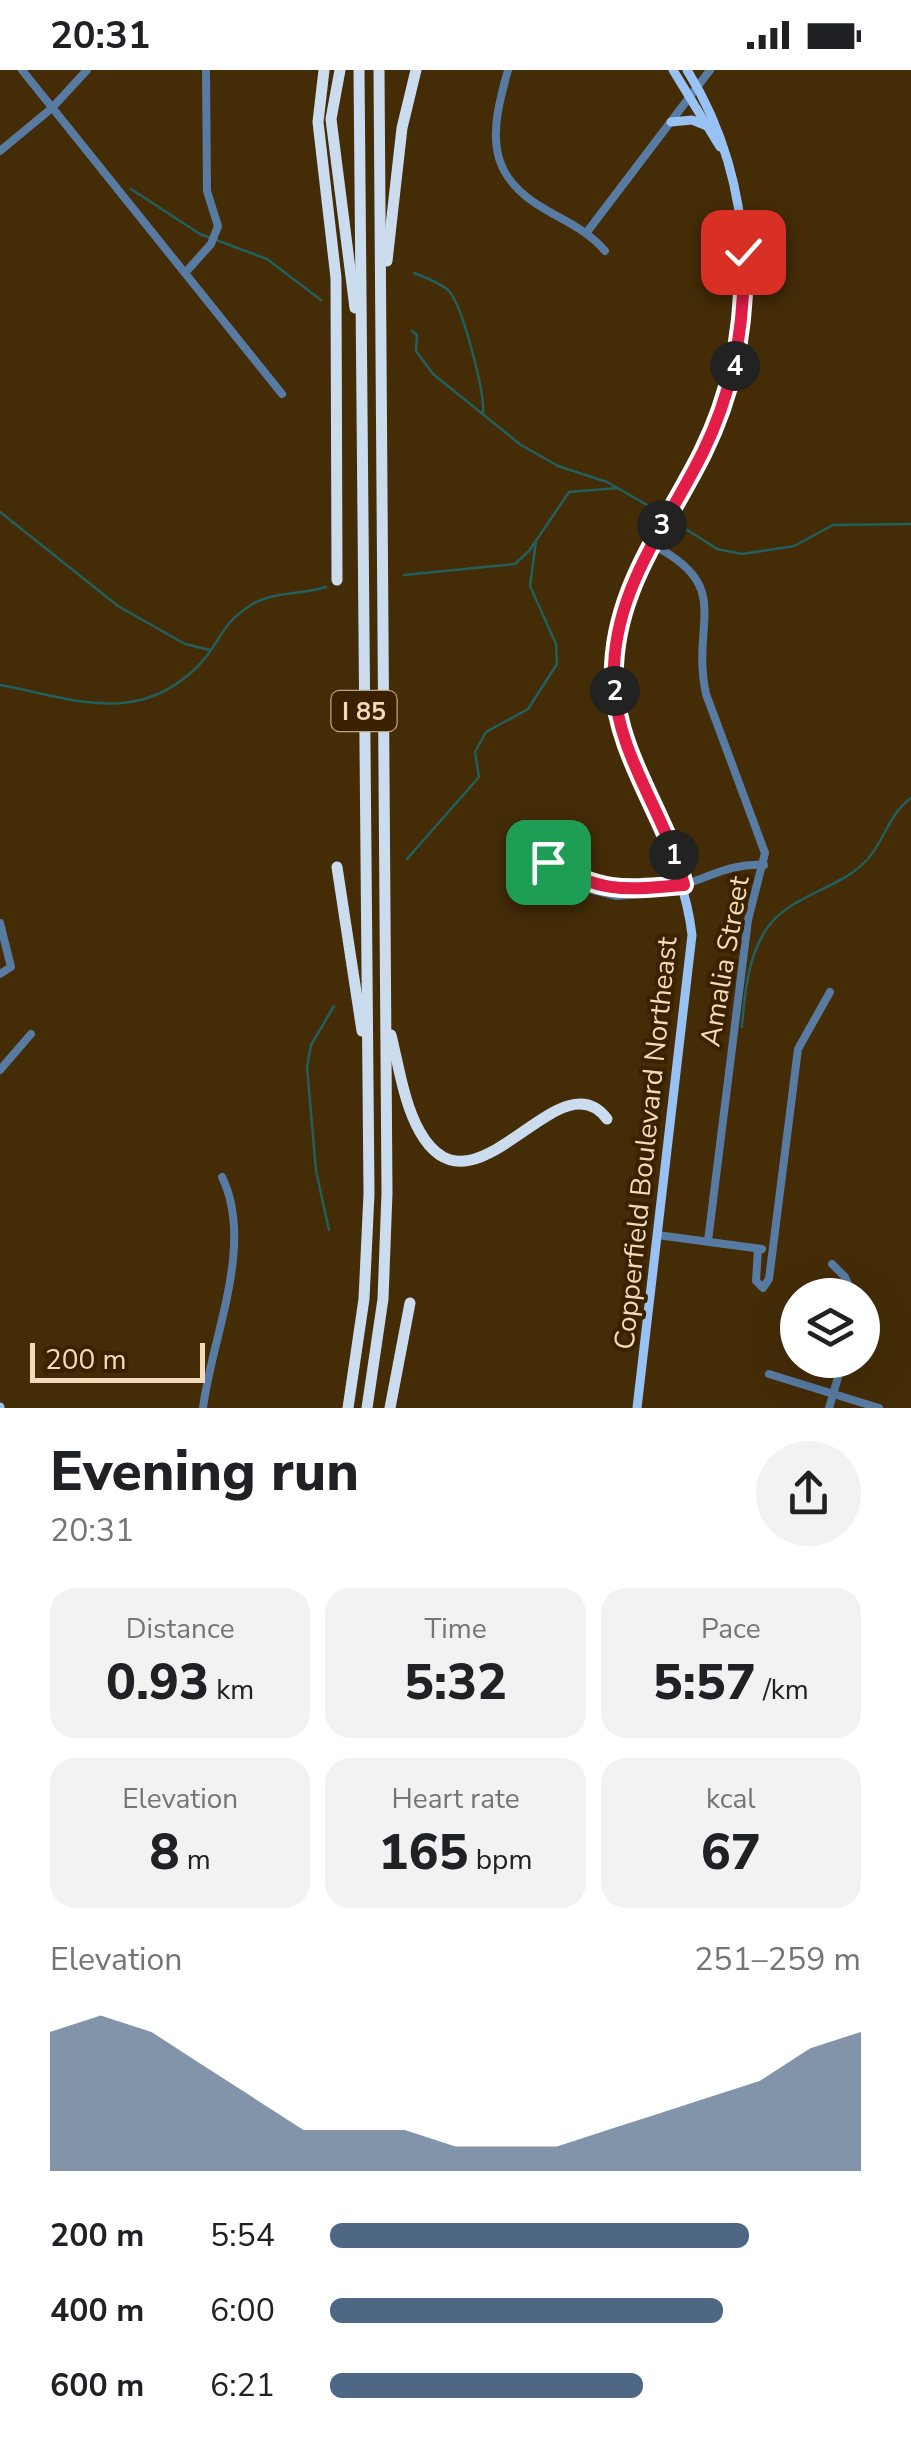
<!DOCTYPE html>
<meta charset="utf-8">
<style>
body{margin:0;font-family:"Nunito Sans",sans-serif;background:#f2f2f2;color:#202124;height:100vh;display:flex;flex-direction:column;font-size:38px;white-space:nowrap}
*{box-sizing:border-box;margin:0}
p{font-size:32px;color:#757577}
.icon{flex:none;width:55px;height:55px;fill:none;stroke:currentColor;stroke-width:2;stroke-linecap:round;stroke-linejoin:round}
.map{position:relative;height:1338px;overflow:hidden}
.panel{display:flex;flex-direction:column;background:#fff;flex:1}
.panel>*{flex:none}
.tools{position:absolute;left:780px;top:1208px;display:grid;gap:20px}
.tools a{display:grid;place-items:center;width:100px;height:100px;border-radius:50%;background:#fff;box-shadow:0 10px 40px #0002;font-size:50px}
.scale{position:absolute;left:30px;bottom:25px;width:175px;box-sizing:border-box;padding-left:10px;border:5px solid #f4daba;border-top:0;font-size:28px;line-height:35px;white-space:nowrap;color:#f4daba;-webkit-text-stroke:8px #3a2200;paint-order:stroke}
.pin{position:absolute;display:grid;place-items:center;width:85px;height:85px;color:#fff;margin:-42px;border-radius:20px;box-shadow:0 5px 15px #0006}
.km{position:absolute;width:50px;height:50px;margin:-25px;border-radius:50%;background:#222;color:#fff;font-size:28px;line-height:50px;text-align:center}
.round{display:grid;place-items:center;flex:none;width:105px;height:105px;border-radius:52px;background:#f2f2f2}
.headline{display:flex;align-items:center;justify-content:space-between;height:170px;padding:0 50px}
h1{font-size:55px;font-weight:800;line-height:75px}
.stats{display:grid;grid-template-columns:repeat(3,1fr);gap:15px;height:170px;padding:10px 50px}
.stats div{display:grid;align-content:center;border-radius:25px;background:#f2f2f2;text-align:center}
.stats b{font-size:50px;font-weight:800}
.stats small{font-size:28px;font-weight:400}
.stats p{font-size:28px}
.chart{height:280px;padding:20px 50px}
.chart p{display:flex;justify-content:space-between}
.chart svg{width:100%;height:180px;margin-top:10px;fill:#4d6785;opacity:.7}
ul{padding:0 50px;list-style:none;font-size:32px}
li{display:grid;grid-template-columns:160px 120px 1fr;align-items:center;height:75px}
li i{height:25px;border-radius:12px;background:#4d6785}
.status{display:flex;justify-content:space-between;align-items:center;height:70px;padding:0 50px;background:#fff;direction:ltr}
.status svg{height:28px;fill:currentColor}
.map>svg:first-child{display:block}
.lines{fill:none;stroke-linecap:round;stroke-linejoin:round}
.stream{stroke:#22605f;stroke-width:2.5}
.minor{stroke:#587ba3;stroke-width:8}
.major{stroke:#97c2f3;stroke-width:9}
.highway{stroke:#cbdcef;stroke-width:11}
.route-casing{stroke:#fff;stroke-width:20}
.route{stroke:#e11d48;stroke-width:12}
.labels{text-anchor:middle;stroke-width:8;stroke-linejoin:round;paint-order:stroke}
.shield{fill:#3a2200;stroke:#bca382;stroke-width:2.5}
.shield-label{font-size:25px;font-weight:bold;fill:#f4daba}
.street-label{font-size:28px;fill:#f4daba;stroke:#3a2200}
</style>
<div class="status"><b>20:31</b><svg viewBox="0 0 49 12"><path d="M0 12V9h3v3zM5 12V6h3v6zM10 12V3h3v9zM15 12V0h3v12zM26 1h20v11H26zM47 4h2v5h-2z"/></svg></div>
<div class="map">
<svg width="911" height="1338" viewBox="0 0 911 1338">
<rect width="100%" height="100%" fill="#442c07"/>
<g class="lines">
<!-- stream -->
<g class="stream">
<polyline points="131,119 200,164 267,189 321,230"/>
<path d="M 414,203 C 424,207 441,213 449,221 C 463,237 485,323 483,343"/>
<polyline points="412,261 417,265 416,281 433,304 521,375 558,396 607,412 656,440"/>
<polyline points="0,442 118,536 185,574 210,580"/>
<polyline points="675,452 717,479 742,484 794,476 833,455 911,454"/>
<polyline points="404,505 515,494 529,481 569,422 618,418"/>
<path d="M 0,615 C 71,628 137,657 197,597 C 221,573 219,555 251,535 C 273,521 301,525 326,517"/>
<polyline points="407,789 479,707 475,682 486,662 528,639 557,594 556,574 530,516 536,471"/>
<path d="M 742,957 C 745,916 750,862 788,838 C 814,820 844,814 867,790 C 885,770 888,745 911,728"/>
<polyline points="329,1160 316,1101 307,997 311,975 334,936"/>
</g>
<!-- minor -->
<g class="minor">
<polyline points="22,0 282,324"/>
<path d="M 508,0 C 490,63 484,106 548,141 C 569,153 589,162 605,181"/>
<polyline points="0,81 52,38 87,0"/>
<polyline points="587,162 710,0"/>
<polyline points="185,203 211,174 218,156 207,121 206,0"/>
<path d="M 651,474 C 736,517 690,551 706,624 L 765,783 L 748,850 L 708,1171"/>
<polyline points="523,754 523,770 533,784 593,820 617,826 673,821 677,816"/>
<path d="M 598,817 C 619,820 668,820 686,814 C 714,805 733,793 764,795"/>
<polyline points="0,853 11,897 0,904"/>
<polyline points="0,1000 31,964"/>
<polyline points="657,1165 762,1179"/>
<polyline points="758,1179 756,1211 763,1218 769,1209 798,979 830,922"/>
<polyline points="832,1194 845,1207 853,1225"/>
<polyline points="769,1304 879,1338"/>
<path d="M 203,1338 C 212,1266 255,1175 222,1107"/>
<polyline points="829,1338 843,1290"/>
</g>
<!-- major -->
<g class="major">
<polyline points="673,0 720,77"/>
<polyline points="671,52 692,50 707,56"/>
<polyline points="0,1337 0,1338"/>
<path d="M 637,1338 L 692,865 C 681,766 606,684 615,583 C 621,507 669,450 702,384 C 762,266 758,113 687,0"/>
</g>
<!-- highway -->
<g class="highway">
<polyline points="324,0 318,52 336,208 337,510"/>
<polyline points="340,0 331,49 355,238"/>
<polyline points="387,191 402,58 416,0"/>
<polyline points="337,797 362,961"/>
<path d="M 391,965 C 399,997 404,1034 420,1062 C 474,1157 559,984 607,1049"/>
<polyline points="348,1338 364,1229 369,1124 359,0"/>
<polyline points="367,1338 383,1229 387,1123 379,0"/>
<polyline points="390,1338 410,1233"/>
</g>
</g>
<g class="lines">
<!-- route casing -->
<g class="route-casing">
<path id="route" d="M 548,792 C 603,824 624,820 684,815 C 667,746 617,686 614,614 C 610,523 665,459 703,382 C 734,319 746,252 743,182"/>
</g>
<!-- route -->
<use href="#route" class="route"/>
</g>
<g class="labels">
<!-- shield labels -->
<rect class="shield" x="331.5" y="621" width="65" height="40" rx="8"/>
<g class="shield-label">
<text x="364" y="650">I 85</text>
</g>
<!-- street labels -->
<g class="street-label">
<text transform="translate(724 891) rotate(-80)" y="10">Amalia Street</text>
<text transform="translate(645 1073) rotate(-84)" y="10">Copperfield Boulevard Northeast</text>
</g>
</g>
</svg>
<div class="tools">
<a><svg class="icon" aria-label="layers" viewBox="0 0 24 24"><path d="M12 4l9 5-9 5-9-5zM3 14l9 5 9-5"/></svg></a>
</div>
<div class="scale">200 m</div>
<div class="pin" style="left:548px;top:792px;background:#1e9e55"><svg class="icon" aria-label="arrive" viewBox="0 0 24 24"><path d="M6 21V4h12l-3 4 3 4H6"/></svg></div>
<div class="pin" style="left:743px;top:182px;background:#d93025"><svg class="icon" aria-label="check" viewBox="0 0 24 24"><path d="M5 12l5 5 9-10"/></svg></div>
<b class="km" style="left:674px;top:785px">1</b>
<b class="km" style="left:615px;top:621px">2</b>
<b class="km" style="left:662px;top:455px">3</b>
<b class="km" style="left:735px;top:296px">4</b>
</div>
<section class="panel">
<div class="headline"><div><h1>Evening run</h1><p>20:31</p></div><a class="round"><svg class="icon" aria-label="share" viewBox="0 0 24 24"><path d="M12 15V3M7 8l5-5 5 5M5 13v7h14v-7"/></svg></a></div>
<div class="stats">
<div><p>Distance</p><b>0.93<small> km</small></b></div>
<div><p>Time</p><b>5:32</b></div>
<div><p>Pace</p><b>5:57<small> /km</small></b></div>
</div>
<div class="stats">
<div><p>Elevation</p><b>8<small> m</small></b></div>
<div><p>Heart rate</p><b>165<small> bpm</small></b></div>
<div><p>kcal</p><b>67</b></div>
</div>
<div class="chart"><p><span>Elevation</span>251–259 m</p>
<svg viewBox="0 0 160 44" preserveAspectRatio="none"><path d="M0 44V10L10 6L20 10L30 18L40 26L50 34L60 34L70 34L80 38L90 38L100 38L110 34L120 30L130 26L140 22L150 14L160 10V44z"/></svg>
</div>
<ul>
<li><b>200 m</b>5:54<i style="width:79%"></i></li>
<li><b>400 m</b>6:00<i style="width:74%"></i></li>
<li><b>600 m</b>6:21<i style="width:59%"></i></li>
</ul>
</section>
